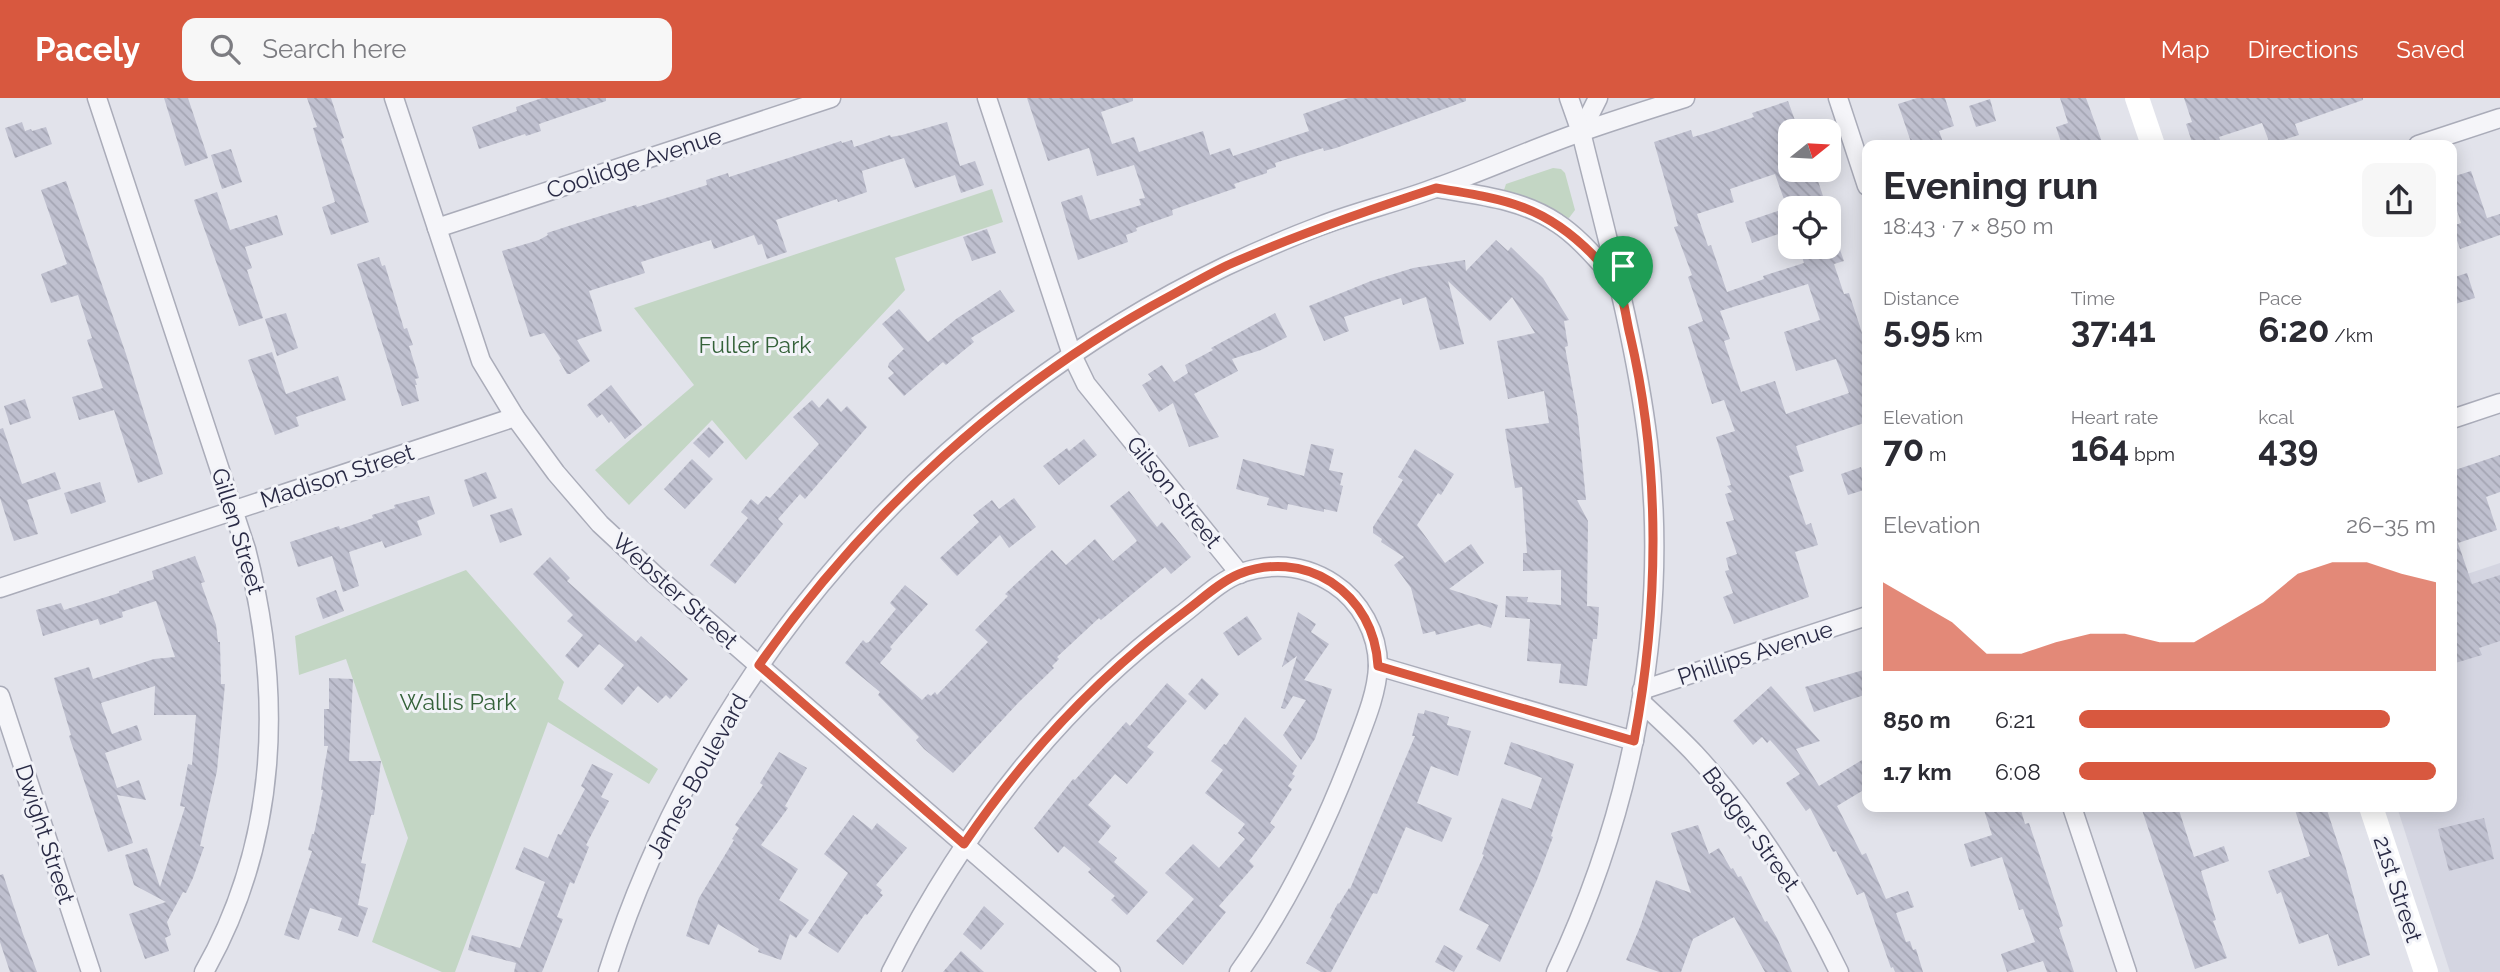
<!DOCTYPE html>
<meta charset="utf-8">
<style>
body{margin:0;font-family:Raleway,sans-serif;background:#f7f7f7;color:#2b2b33;height:100vh;display:flex;flex-direction:column;font-size:26px;white-space:nowrap}
*{box-sizing:border-box;margin:0}
p{font-size:23px;color:#7c7c81}
.icon{flex:none;width:38px;height:38px;fill:none;stroke:currentColor;stroke-width:2;stroke-linecap:round;stroke-linejoin:round}
.map{position:relative;flex:1;overflow:hidden}
.details{position:absolute;left:1862px;top:42px;width:595px;height:672px;display:flex;flex-direction:column;background:#fff;border-radius:14px;box-shadow:0 4px 18px #0003}
.details>*{flex:none}
.needle{width:46px;rotate:72deg}
.controls{position:absolute;left:1778px;top:21px;display:grid;gap:14px}
.controls a{display:grid;place-items:center;width:63px;height:63px;border-radius:14px;background:#fff;box-shadow:0 4px 18px #0003;font-size:35px}
.pin{position:absolute;display:grid;place-items:center;width:60px;height:60px;color:#fff;margin:-72px -30px;border-radius:50% 50% 50% 0;rotate:-45deg;box-shadow:0 0 7px #0007}
.pin .icon{rotate:45deg}
.round{display:grid;place-items:center;flex:none;width:74px;height:74px;border-radius:14px;background:#f7f7f7}
.headline{display:flex;align-items:center;justify-content:space-between;height:119px;padding:0 21px}
h1{font-size:38px;font-weight:700;line-height:52px}
.metrics{display:grid;grid-template-columns:repeat(3,1fr);gap:10px;height:119px;padding:7px 21px}
.metrics div{display:grid;align-content:center}
.metrics b{font-size:35px;font-weight:700}
.metrics small{font-size:19px;font-weight:400}
.metrics p{font-size:19px}
.chart{height:196px;padding:14px 21px}
.chart p{display:flex;justify-content:space-between}
.chart svg{width:100%;height:126px;margin-top:7px;fill:#d8583f;opacity:.7}
ul{padding:0 21px;list-style:none;font-size:23px}
li{display:grid;grid-template-columns:112px 84px 1fr;align-items:center;height:52px}
li i{height:18px;border-radius:9px;background:#d8583f}
header{display:flex;align-items:center;gap:42px;box-sizing:border-box;height:98px;padding:0 35px;background:#d8583f;color:#fff}
header strong{font-size:33px}
nav{display:flex;gap:38px;margin-inline-start:auto;font-size:24px}
.search{width:490px;height:63px;background:#f7f7f7;display:flex;align-items:center;gap:18px;box-sizing:border-box;padding:0 24px;border-radius:14px;color:#7c7c81;font-size:26px}
.map>svg:first-child{display:block}
.built{fill:#d4d5e1}
.green{fill:#c3d6c4}
.building{fill:url(#building-back-hatch);fill-rule:evenodd}
.lines{fill:none;stroke-linecap:round;stroke-linejoin:round}
.street-casing{stroke:#aaacb9;stroke-width:21}
.street{stroke:#f5f5f9;stroke-width:18}
.secondary{stroke:#fff;stroke-width:24}
.route-casing{stroke:#fff;stroke-width:14}
.route{stroke:#d8583f;stroke-width:9}
.labels{text-anchor:middle;stroke-width:6;stroke-linejoin:round;paint-order:stroke}
.street-label{font-size:23px;fill:#292a45;stroke:#f2f3f8}
.park-label{font-size:23px;fill:#35623a;stroke:#f2f3f8}
</style>
<header>
<strong>Pacely</strong>
<div class="search"><svg class="icon" aria-label="search" viewBox="0 0 24 24"><circle cx="10" cy="10" r="6"/><path d="M15 15l6 6"/></svg>Search here</div>
<nav><a>Map</a><a>Directions</a><a>Saved</a></nav>
</header>
<div class="map">
<svg width="2500" height="874" viewBox="0 0 2500 874">
<defs>
<pattern id="building-back-hatch" width="6" height="6" patternUnits="userSpaceOnUse" patternTransform="scale(1.75)"><rect width="6" height="6" fill="#bfc0cf"/><path d="M-1 5l2 2M0 0l6 6M5-1l2 2" fill="none" stroke="#a4a5b3"/></pattern>
</defs>
<rect width="100%" height="100%" fill="#e2e3eb"/>
<!-- built -->
<polygon class="built" points="2500,465 2500,874 2450,874 2397,709 2452,709 2452,481"/>
<!-- green -->
<g class="green">
<polygon points="1553,70 1561,71 1565,75 1575,112 1569,120 1563,119 1528,100 1504,92 1506,86"/>
<polygon points="992,91 1003,124 895,160 905,192 746,362 712,322 629,407 595,372 694,287 634,210"/>
<polygon points="466,472 564,584 558,601 658,671 649,686 548,624 455,874 442,874 372,844 408,740 346,561 299,577 295,538"/>
</g>
<!-- building -->
<g class="building">
<polygon points="164,0 188,0 208,60 185,68"/>
<polygon points="307,0 331,0 344,40 341,41 369,124 331,137 322,109 335,104 313,30 317,29"/>
<polygon points="542,0 606,0 606,3 539,26 541,33 526,38 525,36 479,51 472,29 517,13 516,9"/>
<polygon points="1027,0 1133,0 1133,3 1101,14 1112,46 1134,39 1139,54 1203,33 1210,57 1230,50 1233,58 1309,33 1303,16 1348,0 1466,0 1466,3 1336,50 1324,53 1323,50 1275,65 1276,69 1267,72 1267,75 1234,86 1236,90 1172,112 1173,117 1136,130 1137,133 1126,137 1128,144 1078,162 1061,104 1082,97 1090,122 1141,107 1139,101 1145,100 1134,67 1097,78 1089,50 1048,63"/>
<polygon points="1917,0 1945,0 1954,28 1939,33 1944,47 1912,47 1898,6"/>
<polygon points="2060,0 2086,0 2102,44 2091,47 2062,47 2056,29 2068,25"/>
<polygon points="2184,0 2363,0 2363,2 2295,26 2299,37 2270,46 2262,25 2219,39 2222,47 2193,47 2186,26 2192,24"/>
<polygon points="1990,1 1996,23 1976,29 1969,8"/>
<path d="M 1788,3 L 1797,28 L 1790,30 L 1790,72 L 1809,72 L 1810,76 L 1815,74 L 1824,101 L 1820,102 L 1823,110 L 1790,110 L 1790,132 L 1752,145 L 1745,124 L 1787,110 L 1775,76 L 1730,91 L 1734,104 L 1697,116 L 1708,148 L 1711,147 L 1727,194 L 1764,181 L 1763,178 L 1804,165 L 1799,149 L 1839,149 L 1844,163 L 1834,166 L 1844,196 L 1849,195 L 1864,241 L 1867,240 L 1867,324 L 1796,348 L 1804,373 L 1789,378 L 1806,427 L 1811,425 L 1818,447 L 1795,454 L 1809,499 L 1734,526 L 1723,499 L 1733,495 L 1725,473 L 1729,472 L 1726,460 L 1737,456 L 1726,424 L 1734,422 L 1725,396 L 1732,394 L 1727,388 L 1731,387 L 1716,339 L 1735,333 L 1724,302 L 1712,306 L 1688,229 L 1703,223 L 1688,179 L 1692,177 L 1674,129 L 1678,128 L 1654,44 L 1691,32 L 1693,39 L 1713,33 L 1754,19 L 1752,15 ZM 1808,186 L 1820,222 L 1784,234 L 1796,273 L 1836,261 L 1849,295 L 1786,316 L 1775,283 L 1741,294 L 1724,243 L 1730,241 L 1720,213 Z"/>
<polygon points="22,24 25,33 31,31 32,33 46,29 52,46 15,60 5,30"/>
<polygon points="947,24 960,68 975,63 984,87 961,95 955,77 915,90 904,60 862,73 867,94 838,104 837,101 776,122 787,154 767,161 762,146 758,147 754,137 714,151 711,142 641,164 645,175 589,193 602,233 577,242 590,263 570,276 567,276 559,262 561,261 544,235 530,239 502,153 539,142 548,137 547,135 578,125 636,107 637,109 707,87 706,82 728,75 729,79 841,43 842,45 852,42 854,49 890,37 891,39 902,37"/>
<polygon points="231,51 242,84 222,91 211,57"/>
<polygon points="2471,73 2487,120 2500,116 2500,137 2460,151 2452,128 2461,125 2452,97 2452,79"/>
<polygon points="66,83 126,256 163,376 138,385 114,312 79,322 72,299 103,290 87,242 92,240 78,197 51,205 41,176 67,166 41,92"/>
<polygon points="217,94 230,132 277,117 283,137 245,149 252,170 247,172 263,220 239,228 194,102"/>
<polygon points="987,131 996,155 972,163 963,139"/>
<polygon points="1496,142 1508,153 1511,149 1543,180 1569,222 1564,223 1568,248 1565,249 1578,321 1586,402 1577,402 1588,423 1587,508 1599,509 1597,541 1593,541 1587,588 1559,585 1561,566 1527,563 1530,521 1505,519 1506,498 1528,499 1527,504 1561,507 1561,472 1523,473 1523,455 1527,455 1522,389 1515,390 1505,331 1549,325 1544,293 1508,301 1497,243 1535,235 1512,199 1490,223 1448,183 1464,246 1440,252 1426,199 1403,207 1401,200 1344,219 1349,233 1324,243 1309,208 1371,183 1413,170 1465,162 1466,173"/>
<polygon points="379,159 382,168 385,167 404,231 407,230 413,247 409,248 419,280 415,281 417,287 415,287 419,303 402,308 357,166"/>
<polygon points="2467,175 2475,200 2452,207 2452,180"/>
<polygon points="1000,192 1015,213 971,240 974,244 963,253 946,267 943,264 904,298 888,280 894,275 888,269 889,265 904,251 882,226 899,211 928,244 956,221"/>
<polygon points="286,215 298,250 277,258 265,221"/>
<polygon points="1275,215 1287,239 1261,252 1232,261 1238,273 1194,296 1219,339 1189,349 1173,305 1159,314 1142,287 1152,281 1148,276 1162,267 1174,284 1188,275 1185,267 1213,252 1211,250"/>
<polygon points="272,254 286,296 338,278 346,302 296,319 299,328 275,337 248,262"/>
<polygon points="611,287 642,327 625,341 611,323 609,325 602,316 597,320 587,307"/>
<polygon points="828,300 841,314 847,308 867,329 805,401 800,396 778,421 783,426 735,486 710,467 748,420 741,414 751,401 758,407 766,398 770,400 819,346 793,319 812,302 819,310"/>
<polygon points="25,301 31,320 10,327 4,308"/>
<polygon points="709,329 724,344 709,360 693,345"/>
<polygon points="3,330 22,386 55,374 61,391 27,402 38,436 14,443 0,400 0,331"/>
<polygon points="1084,341 1097,357 1059,387 1043,368 1067,350 1069,353"/>
<polygon points="1311,346 1334,351 1329,372 1343,375 1340,387 1343,388 1337,414 1324,411 1324,414 1288,406 1287,412 1267,407 1269,400 1236,391 1243,361 1304,378"/>
<polygon points="1415,351 1454,376 1441,397 1438,395 1417,427 1445,465 1471,446 1484,465 1449,491 1498,507 1491,530 1479,526 1436,537 1435,533 1423,536 1411,490 1394,467 1404,459 1381,444 1382,441 1373,435 1373,429 1403,382 1398,379"/>
<polygon points="2500,357 2500,394 2486,399 2497,432 2458,445 2472,486 2500,477 2500,543 2479,550 2482,557 2452,566 2452,373"/>
<polygon points="692,361 713,381 685,411 664,391"/>
<polygon points="1861,369 1867,391 1848,397 1841,376"/>
<polygon points="486,374 497,400 473,409 464,382"/>
<polygon points="100,384 106,404 71,416 64,395"/>
<polygon points="1129,393 1157,429 1162,424 1191,459 1171,476 1165,469 1101,522 1099,520 1057,559 1059,561 1052,568 1054,570 1019,604 953,675 924,651 916,642 919,639 878,597 880,594 845,565 863,542 866,545 869,544 896,511 890,505 905,487 928,506 890,549 892,551 880,565 922,602 928,596 931,598 935,594 937,597 988,544 975,532 1008,498 1005,496 1052,452 1066,467 1095,441 1113,463 1137,443 1110,408"/>
<polygon points="429,398 435,416 417,423 422,437 385,450 382,443 349,454 359,488 343,494 332,458 298,469 290,444 339,428 340,431 373,420 372,417 395,410 394,407"/>
<polygon points="1014,400 1036,429 1009,450 1000,437 957,478 940,460 979,424 973,417 992,402 999,411"/>
<polygon points="512,410 522,437 500,445 490,417"/>
<polygon points="195,458 205,484 201,485 216,527 218,544 220,544 221,586 225,586 217,673 200,748 204,749 193,780 186,795 183,794 167,824 171,837 165,840 169,853 145,861 129,816 166,804 134,787 125,757 147,750 160,789 185,709 180,708 188,666 192,667 196,617 154,617 155,588 101,605 112,636 137,627 142,642 105,655 117,690 139,682 146,702 117,697 133,745 108,754 69,638 71,637 54,580 89,569 93,581 154,561 175,559 156,503 122,514 123,519 100,527 98,521 43,538 36,512 61,505 64,512 119,495 119,493 154,481 152,473"/>
<polygon points="550,459 570,480 567,483 606,518 636,544 641,538 688,581 670,601 666,597 658,605 638,588 622,607 604,591 624,567 599,546 578,570 565,558 583,537 567,523 573,517 533,476"/>
<polygon points="336,492 344,513 323,521 316,500"/>
<polygon points="1298,514 1316,526 1311,534 1329,546 1304,582 1332,591 1315,641 1301,662 1283,637 1306,602 1293,598 1285,611 1281,610 1297,558 1282,569"/>
<polygon points="1247,518 1262,541 1238,558 1223,535"/>
<polygon points="1867,571 1867,596 1814,614 1805,589"/>
<polygon points="329,580 353,581 349,663 381,663 374,717 371,717 361,765 366,766 358,807 368,810 358,839 338,832 342,820 310,810 299,842 284,837 312,753 308,752 312,736 314,736 323,692 321,692 323,676 328,648 324,648 324,611 329,611"/>
<polygon points="1202,580 1219,596 1205,612 1188,596"/>
<polygon points="1167,585 1187,603 1147,649 1154,654 1127,686 1115,676 1088,707 1111,728 1098,744 1117,760 1114,764 1148,794 1127,817 1111,802 1115,798 1088,774 1091,771 1064,748 1058,755 1034,730 1073,681 1075,682 1126,624 1130,628"/>
<polygon points="1771,588 1820,643 1796,651 1819,688 1867,659 1867,690 1837,708 1862,757 1866,755 1886,801 1908,793 1914,809 1896,815 1906,844 1910,843 1913,852 1916,851 1923,874 1895,874 1893,869 1891,870 1864,794 1857,797 1836,753 1833,754 1810,710 1806,713 1786,685 1800,676 1770,642 1767,645 1762,639 1753,647 1733,623"/>
<polygon points="1425,612 1449,619 1447,627 1471,633 1458,678 1431,668 1417,705 1452,720 1442,744 1406,729 1377,796 1373,795 1331,874 1321,874 1306,865 1332,821 1330,820 1338,805 1339,806 1349,790 1350,791 1415,638 1412,638 1418,615 1424,616"/>
<polygon points="1245,619 1297,668 1292,676 1295,678 1288,688 1292,691 1270,725 1275,729 1249,763 1254,768 1219,808 1226,814 1183,867 1156,843 1194,801 1165,775 1193,746 1219,770 1245,741 1238,735 1245,726 1205,695 1223,672 1211,663 1224,646 1226,647"/>
<polygon points="1511,644 1574,666 1551,738 1553,739 1537,782 1500,864 1476,851 1489,827 1459,812 1484,757 1482,756 1502,700 1531,711 1542,680 1504,666"/>
<polygon points="779,654 807,670 785,708 788,710 761,747 798,771 779,802 809,822 796,840 790,836 781,862 758,854 759,851 718,826 709,847 686,838 699,800 734,742 732,741 739,730 735,727 763,687 760,685"/>
<polygon points="592,666 613,676 601,699 609,703 586,747 589,749 574,786 570,784 557,819 563,821 542,874 514,874 516,865 468,852 472,837 520,850 545,784 515,771 524,749 548,760 558,736 561,737 585,691 581,688"/>
<polygon points="1983,709 2020,709 2025,726 2029,725 2063,828 2059,830 2074,874 2047,874 2043,863 2007,874 2001,856 2035,844 2023,811 2019,812 2002,759 1971,769 1964,746 1992,737"/>
<polygon points="2141,709 2178,709 2194,759 2224,748 2229,763 2201,773 2216,822 2213,823 2227,860 2195,871"/>
<polygon points="2294,709 2326,709 2345,767 2370,857 2338,868 2328,836 2299,846 2281,794 2277,796 2268,773 2310,758"/>
<polygon points="853,717 872,732 877,725 907,750 876,787 882,792 880,795 883,797 867,817 865,816 838,855 808,835 848,775 824,756"/>
<polygon points="2484,720 2494,761 2449,773 2438,731"/>
<polygon points="1698,727 1709,756 1719,750 1731,771 1733,770 1738,779 1741,778 1765,824 1767,823 1777,840 1792,874 1765,874 1734,819 1693,841 1681,874 1659,874 1626,862 1640,829 1656,782 1691,795 1671,735"/>
<polygon points="3,776 23,836 37,874 10,874 0,844 0,777"/>
<polygon points="984,808 1004,826 981,852 963,836"/>
<polygon points="1444,847 1463,858 1454,874 1435,864"/>
<polygon points="961,853 984,874 943,874"/>
</g>
<g class="lines">
<!-- street casing -->
<g class="street-casing">
<g id="street">
<path d="M 97,0 L 246,451 C 283,594 279,742 204,874"/>
<polyline points="394,0 481,263 515,319 556,375 600,426 656,478 1111,874"/>
<polyline points="987,0 1072,257 1086,286 1240,476"/>
<polyline points="1838,0 1867,88"/>
<polyline points="1581,34 1598,0"/>
<polyline points="2418,47 2500,20"/>
<path d="M 1436,90 C 1477,97 1522,101 1557,125 C 1580,140 1598,163 1616,182"/>
<polyline points="437,130 831,0"/>
<polyline points="2452,321 2500,305"/>
<polyline points="0,490 515,319"/>
<polyline points="1378,568 1634,643"/>
<polyline points="1642,592 1867,518"/>
<polyline points="0,598 91,874"/>
<path d="M 1641,604 C 1659,621 1678,638 1695,656 C 1755,721 1801,795 1839,874"/>
<polyline points="2072,709 2127,874"/>
<path d="M 608,874 C 705,568 936,307 1226,168 C 1256,154 1288,140 1320,128 C 1358,113 1399,104 1438,89 C 1486,72 1532,51 1581,34 C 1615,22 1650,11 1685,0"/>
<path d="M 891,874 C 961,736 1055,611 1180,518 C 1199,504 1219,483 1241,475 C 1274,464 1305,467 1334,486 C 1360,503 1378,535 1378,568 C 1377,597 1363,628 1353,655 C 1323,733 1287,807 1239,874"/>
<path d="M 1556,874 C 1633,711 1670,524 1648,344 C 1635,239 1606,136 1581,34 L 1569,0"/>
</g>
</g>
<!-- street -->
<use href="#street" class="street"/>
<!-- secondary -->
<g class="secondary">
<polyline points="2137,0 2153,47"/>
<polyline points="2371,709 2426,874"/>
</g>
</g>
<g class="lines">
<!-- route casing -->
<g class="route-casing">
<path id="route" d="M 1436,90 C 1503,101 1543,106 1593,157 C 1600,165 1608,172 1615,180 C 1623,191 1626,222 1630,237 C 1661,369 1659,510 1634,643 L 1378,568 C 1376,533 1360,503 1331,484 C 1303,466 1269,464 1239,476 C 1220,484 1203,500 1187,512 C 1100,577 1025,656 964,746 L 759,567 C 866,415 1007,285 1172,197 C 1190,187 1209,176 1228,167 C 1296,137 1365,113 1436,90 Z"/>
</g>
<!-- route -->
<use href="#route" class="route"/>
</g>
<g class="labels">
<!-- street labels -->
<g class="street-label">
<text transform="translate(634 65) rotate(-18)" y="8">Coolidge Avenue</text>
<text transform="translate(337 378) rotate(-18)" y="8">Madison Street</text>
<text transform="translate(1174 394) rotate(51)" y="8">Gilson Street</text>
<text transform="translate(238 433) rotate(73)" y="8">Gillen Street</text>
<text transform="translate(675 493) rotate(42)" y="8">Webster Street</text>
<text transform="translate(1755 555) rotate(-18)" y="8">Phillips Avenue</text>
<text transform="translate(697 678) rotate(-61)" y="8">James Boulevard</text>
<text transform="translate(1751 731) rotate(54)" y="8">Badger Street</text>
<text transform="translate(45 736) rotate(72)" y="8">Dwight Street</text>
<text transform="translate(2398 791) rotate(72)" y="8">21st Street</text>
</g>
<!-- park labels -->
<g class="park-label">
<text x="755" y="255">Fuller Park</text>
<text x="458" y="612">Wallis Park</text>
</g>
</g>
</svg>
<div class="controls">
<a><svg class="needle" viewBox="-14 -14 28 28"><path d="M0-13l5 13h-10z" fill="#e53935"/><path d="M0 13l5-13h-10z" fill="#7c7c81"/></svg></a>
<a><svg class="icon" aria-label="locate" viewBox="0 0 24 24"><circle cx="12" cy="12" r="6"/><path d="M12 2v4M12 18v4M2 12h4M18 12h4"/></svg></a>
</div>
<div class="pin" style="left:1623px;top:210px;background:#1e9e55"><svg class="icon" aria-label="arrive" viewBox="0 0 24 24"><path d="M6 21V4h12l-3 4 3 4H6"/></svg></div>
<section class="details">
<div class="headline"><div><h1>Evening run</h1><p>18:43 · 7 × 850 m</p></div><a class="round"><svg class="icon" aria-label="share" viewBox="0 0 24 24"><path d="M12 15V3M7 8l5-5 5 5M5 13v7h14v-7"/></svg></a></div>
<div class="metrics">
<div><p>Distance</p><b>5.95<small> km</small></b></div>
<div><p>Time</p><b>37:41</b></div>
<div><p>Pace</p><b>6:20<small> /km</small></b></div>
</div>
<div class="metrics">
<div><p>Elevation</p><b>70<small> m</small></b></div>
<div><p>Heart rate</p><b>164<small> bpm</small></b></div>
<div><p>kcal</p><b>439</b></div>
</div>
<div class="chart"><p><span>Elevation</span>26–35 m</p>
<svg viewBox="0 0 160 44" preserveAspectRatio="none"><path d="M0 44V13L10 20L20 27L30 38L40 38L50 34L60 31L70 31L80 34L90 34L100 27L110 20L120 10L130 6L140 6L150 10L160 13V44z"/></svg>
</div>
<ul>
<li><b>850 m</b>6:21<i style="width:87%"></i></li>
<li><b>1.7 km</b>6:08<i style="width:100%"></i></li>
</ul>
</section>
</div>
